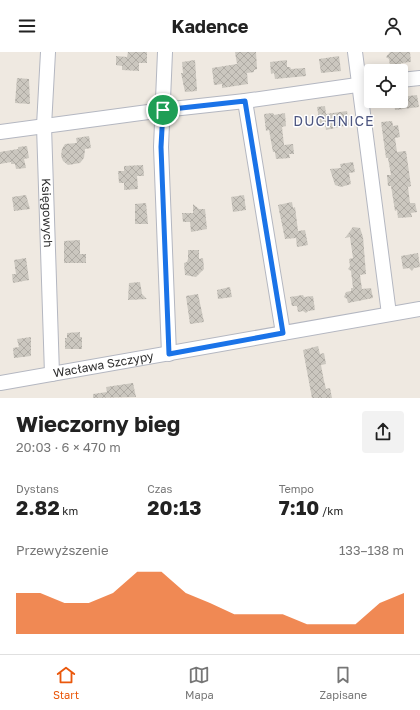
<!DOCTYPE html>
<html lang="pl">
<meta charset="utf-8">
<style>
body{margin:0;font-family:"Golos Text",sans-serif;background:#f2f2f2;color:#222;height:100vh;display:flex;flex-direction:column;font-size:15px;white-space:nowrap}
*{box-sizing:border-box;margin:0}
p{font-size:13px;color:#767676}
.icon{flex:none;width:22px;height:22px;fill:none;stroke:currentColor;stroke-width:2;stroke-linecap:round;stroke-linejoin:round}
.map{position:relative;height:346px;overflow:hidden}
.side{display:flex;flex-direction:column;background:#fff;flex:1}
.side>*{flex:none}
.tools{position:absolute;left:364px;top:12px;display:grid;gap:8px}
.tools a{display:grid;place-items:center;width:44px;height:44px;border-radius:4px;background:#fff;box-shadow:0 2px 10px #0003;font-size:20px}
.pin{position:absolute;display:grid;place-items:center;width:34px;height:34px;color:#fff;margin:-17px;border:2px solid #fff;border-radius:50%;box-shadow:0 1px 4px #0007}
.round{display:grid;place-items:center;flex:none;width:42px;height:42px;border-radius:4px;background:#f2f2f2}
.overview{display:flex;align-items:center;justify-content:space-between;height:68px;padding:0 16px}
h1{font-size:22px;font-weight:700;line-height:30px}
.metrics{display:grid;grid-template-columns:repeat(3,1fr);gap:6px;height:68px;padding:4px 16px}
.metrics div{display:grid;align-content:center}
.metrics b{font-size:20px;font-weight:700}
.metrics small{font-size:11px;font-weight:400}
.metrics p{font-size:11px}
.chart{height:112px;padding:8px 16px}
.chart p{display:flex;justify-content:space-between}
.chart svg{width:100%;height:72px;margin-top:4px;fill:#ea580c;opacity:.7}
header{display:flex;justify-content:space-between;align-items:center;height:52px;padding:0 16px;background:#fff;font-size:18px;font-weight:700}
.tab-bar{display:flex;justify-content:space-around;align-items:center;height:56px;border-top:1px solid #e0e0e0;background:#fff;font-size:11px;color:#767676}
.tab-bar a{display:grid;justify-items:center;gap:2px}
.tab-bar .current{color:#ea580c}
.map>svg:first-child{display:block}
.building{fill:url(#building-cross-hatch)}
.lines{fill:none;stroke-linecap:round;stroke-linejoin:round}
.minor-casing{stroke:#b4b7c1;stroke-width:16}
.minor{stroke:#fff;stroke-width:14}
.route-casing{stroke:#fff;stroke-width:8}
.route{stroke:#1a73e8;stroke-width:5}
.labels{text-anchor:middle;stroke-width:3;stroke-linejoin:round;paint-order:stroke}
.street-label{font-size:12px;fill:#2e2e2e;stroke:#fff}
.quarter-label{font-size:14px;letter-spacing:1px;fill:#4d5680;stroke:#fff}
</style>
<header><svg class="icon" aria-label="menu" viewBox="0 0 24 24"><path d="M4 6h16M4 12h16M4 18h16"/></svg>Kadence<svg class="icon" aria-label="person" viewBox="0 0 24 24"><circle cx="12" cy="8" r="4"/><path d="M4 21q1-7 8-7t8 7"/></svg></header>
<div class="map">
<svg width="420" height="346" viewBox="0 0 420 346">
<defs>
<pattern id="building-cross-hatch" width="8" height="8" patternUnits="userSpaceOnUse"><rect width="8" height="8" fill="#cbc7bf"/><path d="M0 0l8 8M0 8l8-8" fill="none" stroke="#afaba4"/></pattern>
</defs>
<rect width="100%" height="100%" fill="#efe9e1"/>
<!-- building -->
<g class="building">
<polygon points="128,0 147,0 147,11 139,11 139,19 122,18 122,14 116,13 116,4 127,5"/>
<polygon points="235,0 256,0 257,17 254,18 254,20 247,21 248,32 222,36 222,32 214,33 212,16 237,12"/>
<polygon points="390,0 410,0 411,10 401,11 402,19 396,19 395,13 390,14 389,7 386,5"/>
<polygon points="339,4 341,19 321,21 319,7"/>
<polygon points="195,8 197,39 185,40 181,21 183,21 182,10"/>
<polygon points="287,8 287,15 290,15 291,17 305,16 306,24 275,27 274,21 271,22 270,10"/>
<polygon points="17,26 29,27 30,52 15,51"/>
<polygon points="417,43 419,55 395,58 394,49 401,49 401,45"/>
<polygon points="325,54 326,62 347,59 349,73 326,78 325,71 320,72 317,55"/>
<polygon points="273,61 274,63 285,61 286,74 282,75 284,93 293,92 294,102 289,102 290,106 276,107 275,100 273,100 269,78 266,79 264,62"/>
<polygon points="392,69 393,74 398,73 400,85 395,86 397,100 406,99 411,134 408,135 410,151 415,151 417,160 411,161 412,165 398,166 397,158 395,159 391,134 388,134 387,123 391,123 388,106 386,106 381,70"/>
<polygon points="89,84 91,96 85,97 84,106 80,111 68,113 63,109 61,104 62,97 65,92 77,91 76,86"/>
<polygon points="27,94 29,106 24,107 26,116 16,117 15,112 11,112 11,110 0,112 0,100 18,97 18,95"/>
<polygon points="353,110 355,120 349,121 351,132 341,135 335,133 330,117 341,116 340,112"/>
<polygon points="143,113 144,124 137,124 138,137 124,138 124,131 119,131 118,119 124,119 124,114"/>
<polygon points="26,143 30,157 14,159 12,145"/>
<polygon points="244,143 246,158 233,160 231,145"/>
<polygon points="292,150 293,156 295,155 298,179 305,178 308,193 297,195 296,186 285,187 278,153"/>
<polygon points="146,151 148,172 135,172 135,152"/>
<polygon points="193,152 199,157 205,157 207,177 191,180 190,170 183,170 182,161 193,161"/>
<polygon points="353,175 360,176 363,185 366,222 360,223 362,237 371,236 373,246 348,251 347,247 344,245 346,240 351,239 351,236 353,236 351,219 348,217 350,214 349,207 353,206 350,185 345,186"/>
<polygon points="80,188 80,202 86,202 86,211 64,211 64,189"/>
<polygon points="188,198 199,198 199,207 203,206 204,217 196,225 185,223 184,211 187,210 188,207"/>
<polygon points="418,201 420,215 414,216 412,219 409,216 403,217 401,204"/>
<polygon points="26,206 29,228 13,231 12,222 16,222 14,208"/>
<polygon points="140,230 142,242 147,247 128,248 129,231"/>
<polygon points="230,235 232,245 218,247 217,238"/>
<polygon points="198,242 204,270 190,272 186,244"/>
<polygon points="303,243 304,245 313,244 315,258 308,259 306,261 303,259 298,260 297,254 292,254 290,245"/>
<polygon points="80,280 80,285 82,285 82,297 65,297 65,286 67,286 67,281"/>
<polygon points="31,285 31,304 14,306 13,296 19,295 17,287"/>
<polygon points="318,294 320,302 324,301 326,312 321,313 324,329 326,337 330,336 332,346 312,346 303,298"/>
<polygon points="133,331 136,345 93,346 93,342 107,340 106,335"/>
</g>
<g class="lines">
<!-- minor casing -->
<g class="minor-casing">
<g id="minor">
<path id="s1" d="M 48,0 L 44,74 L 52,322"/>
<polyline points="165,0 161,95 169,302"/>
<polyline points="355,0 389,262"/>
<polyline points="401,28 420,26"/>
<polyline points="245,49 283,281"/>
<polyline points="0,80 163,58 245,49 371,31"/>
<path id="s2" d="M 0,331 L 420,257"/>
</g>
</g>
<!-- minor -->
<use href="#minor" class="minor"/>
</g>
<g class="lines">
<!-- route casing -->
<g class="route-casing">
<polygon id="route" points="245,49 283,281 169,302 161,95 163,58"/>
</g>
<!-- route -->
<use href="#route" class="route"/>
</g>
<g class="labels">
<!-- street labels -->
<g class="street-label">
<text dy="4" stroke="none"><textPath href="#s1" startOffset="161">Księgowych</textPath></text>
<text dy="4" stroke="none"><textPath href="#s2" startOffset="105">Wacława Szczypy</textPath></text>
</g>
<!-- quarter labels -->
<g class="quarter-label">
<text x="334" y="74">DUCHNICE</text>
</g>
</g>
</svg>
<div class="tools">
<a><svg class="icon" aria-label="locate" viewBox="0 0 24 24"><circle cx="12" cy="12" r="6"/><path d="M12 2v4M12 18v4M2 12h4M18 12h4"/></svg></a>
</div>
<div class="pin" style="left:163px;top:58px;background:#1e9e55"><svg class="icon" aria-label="arrive" viewBox="0 0 24 24"><path d="M6 21V4h12l-3 4 3 4H6"/></svg></div>
</div>
<section class="side">
<div class="overview"><div><h1>Wieczorny bieg</h1><p>20:03 · 6 × 470 m</p></div><a class="round"><svg class="icon" aria-label="share" viewBox="0 0 24 24"><path d="M12 15V3M7 8l5-5 5 5M5 13v7h14v-7"/></svg></a></div>
<div class="metrics">
<div><p>Dystans</p><b>2.82<small> km</small></b></div>
<div><p>Czas</p><b>20:13</b></div>
<div><p>Tempo</p><b>7:10<small> /km</small></b></div>
</div>
<div class="chart"><p><span>Przewyższenie</span>133–138 m</p>
<svg viewBox="0 0 160 44" preserveAspectRatio="none"><path d="M0 44V19L10 19L20 25L30 25L40 19L50 6L60 6L70 19L80 25L90 32L100 32L110 32L120 38L130 38L140 38L150 25L160 19V44z"/></svg>
</div>
</section>
<nav class="tab-bar">
<a class="current"><svg class="icon" aria-label="home" viewBox="0 0 24 24"><path d="M3 11l9-7 9 7M6 9v11h12V9"/></svg>Start</a>
<a><svg class="icon" aria-label="map" viewBox="0 0 24 24"><path d="M3 6l6-2 6 2 6-2v14l-6 2-6-2-6 2zM9 4v14M15 6v14"/></svg>Mapa</a>
<a><svg class="icon" aria-label="saved" viewBox="0 0 24 24"><path d="M7 4h10v16l-5-4-5 4z"/></svg>Zapisane</a>
</nav>
